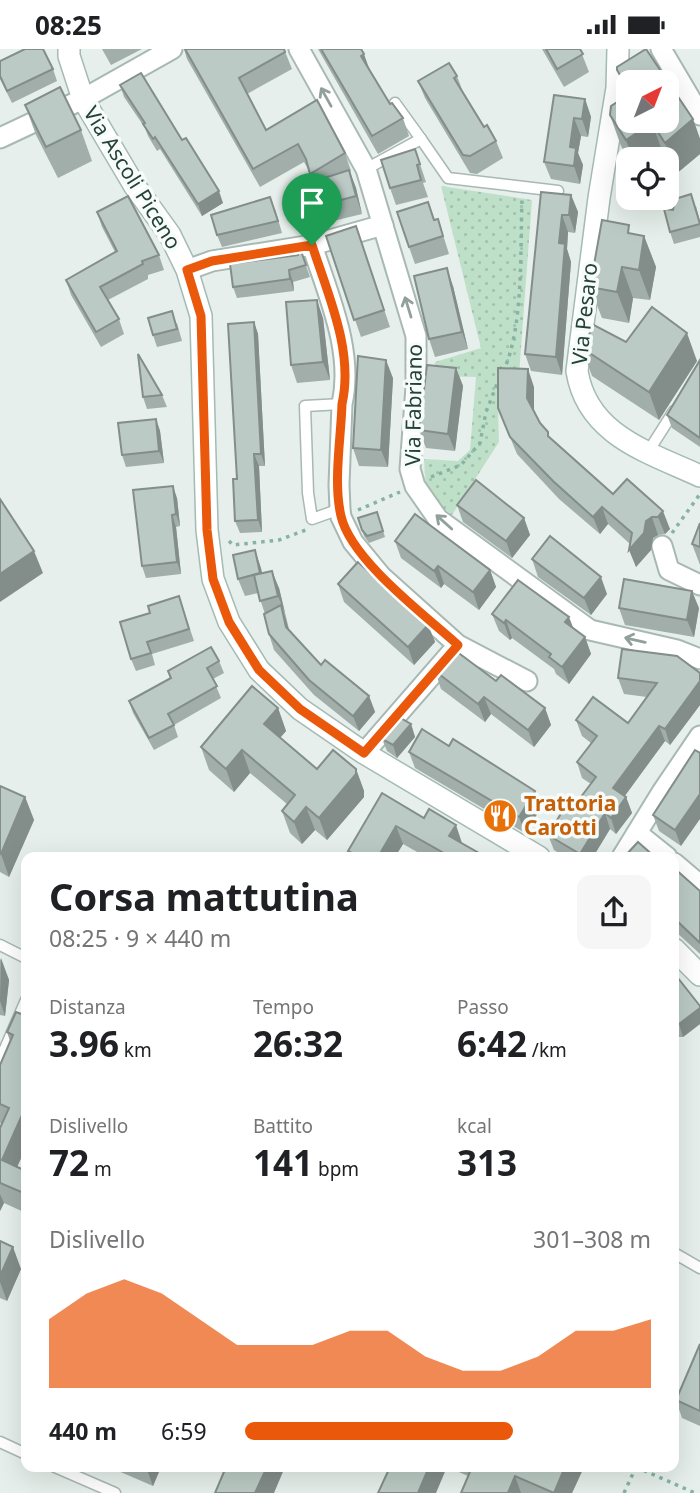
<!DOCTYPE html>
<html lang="it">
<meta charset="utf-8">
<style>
body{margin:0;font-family:"Noto Sans",sans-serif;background:#f6f6f6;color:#202124;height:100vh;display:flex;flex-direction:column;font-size:26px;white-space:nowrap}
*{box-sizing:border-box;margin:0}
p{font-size:23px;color:#757577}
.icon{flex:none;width:38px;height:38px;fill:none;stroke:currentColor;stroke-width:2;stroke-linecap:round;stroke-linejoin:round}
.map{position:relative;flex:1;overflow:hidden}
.drawer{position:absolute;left:21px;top:803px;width:658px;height:620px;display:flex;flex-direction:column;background:#fff;border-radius:14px;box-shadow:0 7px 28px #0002}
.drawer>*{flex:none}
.needle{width:46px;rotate:42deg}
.controls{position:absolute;left:616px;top:21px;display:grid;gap:14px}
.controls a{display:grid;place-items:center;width:63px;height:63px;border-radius:14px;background:#fff;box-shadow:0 7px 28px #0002;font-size:35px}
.pin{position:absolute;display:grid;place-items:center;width:60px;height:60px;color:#fff;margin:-72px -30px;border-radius:50% 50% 50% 0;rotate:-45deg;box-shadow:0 0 7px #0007}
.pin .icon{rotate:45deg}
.round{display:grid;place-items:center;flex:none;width:74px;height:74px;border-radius:14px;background:#f6f6f6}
.overview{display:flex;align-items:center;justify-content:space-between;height:119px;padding:0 28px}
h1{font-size:38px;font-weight:700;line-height:52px}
.metrics{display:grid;grid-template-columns:repeat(3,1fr);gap:10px;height:119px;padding:7px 28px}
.metrics div{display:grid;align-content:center}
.metrics b{font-size:35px;font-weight:700}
.metrics small{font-size:19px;font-weight:400}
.metrics p{font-size:19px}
.chart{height:196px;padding:14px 28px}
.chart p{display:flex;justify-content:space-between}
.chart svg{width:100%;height:126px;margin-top:7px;fill:#ea580c;opacity:.7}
ul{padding:0 28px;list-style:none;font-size:23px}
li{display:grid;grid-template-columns:112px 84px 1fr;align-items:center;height:52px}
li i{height:18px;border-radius:9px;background:#ea580c}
.status{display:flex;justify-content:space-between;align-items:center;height:49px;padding:0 35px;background:#fff;direction:ltr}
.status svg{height:19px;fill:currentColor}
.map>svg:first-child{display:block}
.park{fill:url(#park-dots)}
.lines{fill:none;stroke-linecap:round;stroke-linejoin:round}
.lane-casing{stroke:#a8b8b2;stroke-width:13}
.street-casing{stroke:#a8b8b2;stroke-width:23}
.secondary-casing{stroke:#a4bbb3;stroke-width:24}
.path{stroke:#86b3a5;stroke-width:3.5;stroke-dasharray:3.5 5;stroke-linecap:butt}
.lane{stroke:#fff;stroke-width:10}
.street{stroke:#fff;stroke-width:19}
.secondary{stroke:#fff;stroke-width:21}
.wall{fill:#a1aea9;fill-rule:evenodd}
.shaded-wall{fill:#838d89}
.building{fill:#bbcac4;stroke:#838d89;stroke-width:2}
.oneway{stroke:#92a09c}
.route-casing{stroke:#fff;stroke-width:14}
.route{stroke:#ea580c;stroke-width:9}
.labels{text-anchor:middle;stroke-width:7;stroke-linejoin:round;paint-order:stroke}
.street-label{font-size:21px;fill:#24423a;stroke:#f7fbf9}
.food-label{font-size:21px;font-weight:bold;fill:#c56008;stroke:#f7fbf9;text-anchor:start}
</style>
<div class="status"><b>08:25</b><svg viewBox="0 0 49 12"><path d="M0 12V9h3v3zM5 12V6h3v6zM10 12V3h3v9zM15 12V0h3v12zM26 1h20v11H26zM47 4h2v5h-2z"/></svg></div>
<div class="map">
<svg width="700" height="1444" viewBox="0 0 700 1444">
<defs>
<pattern id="park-dots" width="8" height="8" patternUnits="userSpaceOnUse" patternTransform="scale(1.75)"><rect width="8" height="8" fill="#bfe0c8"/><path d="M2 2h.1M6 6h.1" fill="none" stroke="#a4c1ad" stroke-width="1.8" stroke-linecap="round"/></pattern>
</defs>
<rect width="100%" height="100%" fill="#e6efeb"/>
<!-- park -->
<path class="park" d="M 441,137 L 532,151 L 519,326 L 497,325 L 499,393 L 452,466 C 425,445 426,444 424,410 L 458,412 L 470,401 L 476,328 L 434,327 L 435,313 L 481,299 Z"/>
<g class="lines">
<!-- lane casing -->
<g class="lane-casing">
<g id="lane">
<polyline points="395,54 421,90"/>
<polyline points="366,120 421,90 448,129 558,142"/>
<polyline points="648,403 674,362"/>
<polyline points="340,460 312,470 308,444 305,357 342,355"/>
<polyline points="0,896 26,909"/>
<polyline points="0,1011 26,951"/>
<polyline points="674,1204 700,1219"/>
<polyline points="0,1393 26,1405"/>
<polyline points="55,1418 115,1444"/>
</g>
</g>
<!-- street casing -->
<g class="street-casing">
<g id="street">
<polyline points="299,0 366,120 416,287 416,338 410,420 415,437 438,470 590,581 677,601 700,610"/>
<polyline points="661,0 700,66"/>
<polyline points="0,89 83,50 172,0"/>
<path d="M 312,196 C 328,246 354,302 342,355 L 339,436 L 340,460 L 341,468 L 353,493 L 381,527 L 458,596 L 527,632"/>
<polyline points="187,221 212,212 312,196 383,176"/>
<polyline points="662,497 669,521 700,536"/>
<polyline points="364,704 451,604"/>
<polyline points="637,784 667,808"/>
<polyline points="622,808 662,743 700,687"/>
<polyline points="674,814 700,836"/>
</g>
</g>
<!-- secondary casing -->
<g class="secondary-casing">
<g id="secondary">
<polyline points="69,0 69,7 83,50 134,136 170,186 187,221 201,267 207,481 213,530 229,573 259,621 300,660 364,704 539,808"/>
<path d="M 618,0 L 617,39 L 599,149 L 577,322 C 587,386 648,403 700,427"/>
<polyline points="674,900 700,926"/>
</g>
</g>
<!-- path -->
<g class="path">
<path d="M 503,323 C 524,279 520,200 522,151"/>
<polyline points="431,428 461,416 480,394 486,363 499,330"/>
<polyline points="358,461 400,443"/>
<polyline points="672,484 700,445"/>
<polyline points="229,492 233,496 279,491 306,481"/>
<polyline points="636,1418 695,1444"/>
<polyline points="624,1444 636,1418"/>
</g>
<!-- lane -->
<use href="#lane" class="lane"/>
<!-- street -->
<use href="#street" class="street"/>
<!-- secondary -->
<use href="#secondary" class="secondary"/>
</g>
<!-- wall -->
<g class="wall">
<polygon points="102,0 142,0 111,16"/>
<polygon points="184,0 284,0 292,20 247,45 266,81 345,104 351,122 350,123 356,139 362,165 325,174 318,157 309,122 304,113 260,138 187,10"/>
<polygon points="318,0 361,0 369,21 390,55 403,69 409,87 378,105"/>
<polygon points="542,0 580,0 589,23 564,38"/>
<path d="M 646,0 L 693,70 L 700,90 L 700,105 L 676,125 L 663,104 L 654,110 L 629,110 L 621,97 L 610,66 L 611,57 L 626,47 L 617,21 L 617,18 ZM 628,33 L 667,33 L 667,72 L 628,72 Z"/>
<polygon points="0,12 53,20 57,32 12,54 0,30"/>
<polygon points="457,27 463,43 484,78 496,92 503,109 477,125 470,124 425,49 418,32"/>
<polygon points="120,36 182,91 223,154 202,167 160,100 157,102 148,87 145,79 124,48"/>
<polygon points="585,50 591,68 588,88 581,87 578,104 583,116 580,135 551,130 544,113"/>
<polygon points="25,56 81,81 92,112 58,129 36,86"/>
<polygon points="415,100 426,133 423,134 428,148 396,156 390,139"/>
<polygon points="541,143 571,146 578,163 575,184 568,183 567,200 571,213 562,326 531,322 525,305"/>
<polygon points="696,157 700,172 700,189 700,188 674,195 670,183 673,161"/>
<polygon points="275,160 282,184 222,198 217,186"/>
<polygon points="97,163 159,206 164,221 148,226 148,230 108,251 119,270 124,285 101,298 71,246 66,231 115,203 102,178"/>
<polygon points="438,170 449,205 415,215 409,198 435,171"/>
<polygon points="356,177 390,278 361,288 326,187"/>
<polygon points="632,185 644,187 656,218 650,251 633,249 629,274 602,269 590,238"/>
<polygon points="301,202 310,228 293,233 294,242 237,249 233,238 298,206"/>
<polygon points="453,237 468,300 435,308 429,290"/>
<polygon points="323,269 330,331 297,334 291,316"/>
<polygon points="254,273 258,285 265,417 259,417 262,483 240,484 235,472"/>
<polygon points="177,274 182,292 157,298 153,286"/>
<polygon points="626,293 697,312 659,371 592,327 582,299"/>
<polygon points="700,311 700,398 672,379 667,366"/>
<polygon points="456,319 463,337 455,402 426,399 419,381"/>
<polygon points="393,329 388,418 359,417 353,399"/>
<polygon points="534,338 534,362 540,374 551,390 613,445 627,430 670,480 665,485 658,486 653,489 651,501 636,518 630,495 608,475 600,485 559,450 517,405 498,359"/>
<polygon points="162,346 167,358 147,360 143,348"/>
<polygon points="156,370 160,382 164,414 126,418 122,406"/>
<polygon points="177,449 180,477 176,478 181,525 146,529 142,517"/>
<polygon points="457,456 524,469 530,486 512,509 463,473"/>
<polygon points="377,463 385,488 369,494 364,487 358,469"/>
<polygon points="700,474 700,516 692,495"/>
<polygon points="395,492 490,521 496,538 479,561 444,535 441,539 401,509"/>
<polygon points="255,501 262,524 279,539 289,580 321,616 369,647 375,663 359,682 314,646 274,601 269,585 265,565 258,544 245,547 238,530"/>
<polygon points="532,510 607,545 591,566 538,528"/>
<polygon points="338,535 428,576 435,593 414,616 344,553"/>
<polygon points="179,547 194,592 152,605 155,616 136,622 131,610"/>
<polygon points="619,559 699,559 694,588 625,576"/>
<polygon points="492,565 573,579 585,588 591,605 569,635 556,625 554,620 512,589 510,591 499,582"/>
<polygon points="219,612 224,624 213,630 221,649 174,676 178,688 154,701 133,664 129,652 170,629 168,622"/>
<polygon points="435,622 496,632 545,659 551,676 534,698 491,665 485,673 441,640"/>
<polygon points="700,624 700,656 670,696 665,692 624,747 626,748 632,764 616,785 610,780 593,808 565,808 554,801 548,786 574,757 591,735 582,729 577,713 591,694 582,687 576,671 628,674 647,648 624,645 618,629"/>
<polygon points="278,659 286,682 280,689 317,720 356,720 364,742 364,748 327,791 315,781 302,795 290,784 282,762 287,755 250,724 234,743 209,721 201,698"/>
<polygon points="411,675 415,688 397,709 387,702 382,690"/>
<polygon points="449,697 535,742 541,759 525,784 415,719 409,703"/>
<polygon points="695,701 681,797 659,782 653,766"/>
<polygon points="0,737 25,748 34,771 9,828 0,823"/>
<polygon points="382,744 462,794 486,808 426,808 403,795 395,808 350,808 348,802"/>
<polygon points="674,819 700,842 700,905 674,881"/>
<polygon points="0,909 9,931 5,967 0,966"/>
<polygon points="674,924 700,957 700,975 683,988 677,988 674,983"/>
<polygon points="26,962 26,1098 17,1118 26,1122 26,1164 4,1154 0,1162 0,1079 2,1075 0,1074 0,1016 10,992 7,983 24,966"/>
<polygon points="0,1192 21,1220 7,1252 0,1249"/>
<polygon points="700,1295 700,1377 682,1369 676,1351"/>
<polygon points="109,1418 161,1418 153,1437"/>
<polygon points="390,1418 584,1418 572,1444 461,1444 468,1427 447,1418"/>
</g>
<!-- shaded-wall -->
<g class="shaded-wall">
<polygon points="364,5 370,22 361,7"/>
<polygon points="585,50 591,68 588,88 582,70"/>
<polygon points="574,69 581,87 578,104 583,116 580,135 574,117 570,98"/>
<polygon points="693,70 700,90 700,105 676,125 665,94"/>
<polygon points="652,74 663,104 654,110 633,110 626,91"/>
<polygon points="349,121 356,139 362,165 356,147"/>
<polygon points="219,142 223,154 202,167 198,155"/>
<polygon points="571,146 578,163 575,184 569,166"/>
<polygon points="562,166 568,183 567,200 571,213 562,326 556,308 559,194"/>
<polygon points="644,187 656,218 650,251 639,221"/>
<polygon points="622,218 633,249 629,274 617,243"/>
<polygon points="447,219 453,237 468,300 462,283"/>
<polygon points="289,221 293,233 294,242 290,230"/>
<polygon points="317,251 323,269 330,331 323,313"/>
<polygon points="254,273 258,285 265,417 261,405"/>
<polygon points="687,284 697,312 659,371 649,343"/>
<polygon points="386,311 393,329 388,418 381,401"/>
<polygon points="456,319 463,337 455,402 448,385"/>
<polygon points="528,320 534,338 534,366 527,349"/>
<polygon points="156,370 160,382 164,414 159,402"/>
<polygon points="254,405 259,417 262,483 258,471"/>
<polygon points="173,437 177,449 180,477 176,465"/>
<polygon points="602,458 608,475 600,485 593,468"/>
<polygon points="663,462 670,480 665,485 658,468"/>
<polygon points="172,466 176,478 181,525 177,513"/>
<polygon points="652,468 658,486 653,489 651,501 636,518 629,501 646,472"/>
<polygon points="524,469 530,486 512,509 506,492"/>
<polygon points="255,501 261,519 266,542 260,524"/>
<polygon points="34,502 43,524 0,553 0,525"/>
<polygon points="438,517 444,535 441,539 434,522"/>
<polygon points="490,521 496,538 479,561 473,543"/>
<polygon points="272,522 279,539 285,564 278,547"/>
<polygon points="601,528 607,545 591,566 584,549"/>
<polygon points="692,542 699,559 694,588 687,571"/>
<polygon points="281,556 286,571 292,593 286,578"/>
<polygon points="569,568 576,586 565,573"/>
<polygon points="506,571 512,589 510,591 504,574"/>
<polygon points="428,576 435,593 414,616 408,598"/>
<polygon points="585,588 591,605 569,635 562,618"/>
<polygon points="700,632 700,656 670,696 665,680"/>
<polygon points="369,647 375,663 359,682 353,667"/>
<polygon points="484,648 491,665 485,673 478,655"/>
<polygon points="278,659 286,682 272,698 264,675"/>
<polygon points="545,659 551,676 534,698 528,681"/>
<polygon points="411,675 415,688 397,709 393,696"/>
<polygon points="659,677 665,692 619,755 613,739"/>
<polygon points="242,701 250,724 234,743 226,720"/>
<polygon points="356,720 364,742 364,748 327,791 319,769"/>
<polygon points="535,742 541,759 525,784 519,768"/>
<polygon points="700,745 700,770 681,797 675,781"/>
<polygon points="25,748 34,771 9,828 1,805"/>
<polygon points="626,748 632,764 616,785 611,769"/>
<polygon points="306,758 315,781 302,795 294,773"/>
<polygon points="605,764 610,780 593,808 581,808 580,805"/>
<polygon points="456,776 462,794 449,787"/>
<polygon points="396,777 403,795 395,808 378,808"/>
<polygon points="1,909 9,931 5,967 0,952"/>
<polygon points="700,959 700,975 683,988 679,975"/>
<polygon points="22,1066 26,1078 26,1098 10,1134 2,1111"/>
<polygon points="0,1145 4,1154 0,1162"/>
<polygon points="13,1198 21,1220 7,1252 0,1233 0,1227"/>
<polygon points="146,1418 161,1418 153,1437"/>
<polygon points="267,1418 285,1418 274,1444 255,1444"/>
<polygon points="429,1418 447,1418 436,1444 418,1444"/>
<polygon points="565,1418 584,1418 572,1444 554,1444"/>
<polygon points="515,1427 521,1444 508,1444"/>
</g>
<!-- building -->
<g class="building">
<polygon points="25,0 43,0 53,20 7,42 0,27 0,12"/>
<polygon points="185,0 284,0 285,3 239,29 266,81 317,51 345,104 310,125 306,110 298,95 253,120"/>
<polygon points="321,0 361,0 364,5 361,7 390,55 392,54 403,69 372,87"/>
<polygon points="546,0 580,0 583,5 557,20"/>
<polygon points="646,0 693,70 665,94 652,74 626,91 610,66 611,57 628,46 628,72 667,72 667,33 628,33 628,39 617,21 617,18"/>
<polygon points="449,14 457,27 454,29 484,78 487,76 496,92 470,107 463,106 418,32"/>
<polygon points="141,24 182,91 186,89 219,142 198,155 155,88 153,90 143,75 145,74 120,36"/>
<polygon points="60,38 81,81 46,98 25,56"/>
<polygon points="554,46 585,50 582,70 574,69 570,98 576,99 574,117 544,113"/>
<polygon points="415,100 420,115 417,116 421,131 390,139 381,111"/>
<polygon points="349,121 356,147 318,157 312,133"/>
<polygon points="541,143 571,146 569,166 562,166 559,194 565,195 556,308 525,305"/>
<polygon points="691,145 700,175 670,183 664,160 673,161 675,150"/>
<polygon points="128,147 159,206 142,212 143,215 100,238 119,270 96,283 66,231 117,202 97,163"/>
<polygon points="270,148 278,172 217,186 211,166"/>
<polygon points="428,153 434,171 438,170 443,187 409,198 397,163"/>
<polygon points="602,171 629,176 628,184 644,187 639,221 622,218 617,243 590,238"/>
<polygon points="356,177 384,261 354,271 326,187"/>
<polygon points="301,202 306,216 289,221 290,230 233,238 230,215 298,206 298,203"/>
<polygon points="447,219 462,283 429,290 414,227"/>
<polygon points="317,251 323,313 291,316 286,253"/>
<polygon points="652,258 687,284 649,343 582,299 594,276 626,293"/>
<polygon points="172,262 177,280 153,286 148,269"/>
<polygon points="254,273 261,405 254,405 258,471 235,472 233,430 237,430 228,275"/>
<polygon points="138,305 162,346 143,348"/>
<polygon points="358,307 386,311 381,401 353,399"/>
<polygon points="700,311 700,389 667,366"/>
<polygon points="427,316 456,319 448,385 419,381"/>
<polygon points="498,319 528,320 527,349 540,374 548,383 548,387 613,445 627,430 663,462 658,468 652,468 646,472 644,484 629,501 632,484 602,458 593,468 553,432 510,388 498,359"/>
<polygon points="156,370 159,402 122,406 118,374"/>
<polygon points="476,431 524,469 506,492 457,456"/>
<polygon points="173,437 176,465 172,466 177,513 142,517 133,441"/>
<polygon points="0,450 34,502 0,525"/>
<polygon points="377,463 383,482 367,487 362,481 358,469"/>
<polygon points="415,465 490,521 473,543 438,517 434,522 395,492"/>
<polygon points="700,474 700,498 692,495"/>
<polygon points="550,487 601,528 584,549 532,510"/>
<polygon points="255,501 260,524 238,530 233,506"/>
<polygon points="358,513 428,576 408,598 338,535"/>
<polygon points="272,522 278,547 260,552 254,526"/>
<polygon points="624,530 692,542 687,571 619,559"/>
<polygon points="518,531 569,568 565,573 585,588 562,618 549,608 551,605 506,571 504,574 492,565"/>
<polygon points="179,547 189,580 147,593 151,604 131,610 120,573 150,564 148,557"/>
<polygon points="281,556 286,578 321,616 325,611 369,647 353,667 309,631 269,585 264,565"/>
<polygon points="211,598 219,612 207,619 217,637 168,665 174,676 149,689 129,652 171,629 168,622"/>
<polygon points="452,599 496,632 501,626 545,659 528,681 484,648 478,655 435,622"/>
<polygon points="622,600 677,607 700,624 700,632 665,680 659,677 613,739 626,748 611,769 605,764 580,805 548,786 568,753 574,757 596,728 577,713 597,687 576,671 593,648 628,674 657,634 618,629"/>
<polygon points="252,637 278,659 264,675 317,720 333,701 356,720 356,725 319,769 306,758 294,773 282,762 295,746 242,701 226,720 201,698"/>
<polygon points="397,667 411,675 393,696 382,690"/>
<polygon points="422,680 449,697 453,690 535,742 519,768 409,703"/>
<polygon points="695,701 700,704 700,745 675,781 653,766"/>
<polygon points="0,737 25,748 1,805 0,804"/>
<polygon points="382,744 424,769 429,760 456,776 449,787 486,808 451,808 396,777 378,808 359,808 348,802"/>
<polygon points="638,793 655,808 624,808"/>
<polygon points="674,819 700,842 700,894 674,869"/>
<polygon points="674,924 700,957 700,959 679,975 674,975"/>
<polygon points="26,962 26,1068 22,1066 2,1111 26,1122 26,1145 0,1134 0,1079 9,1059 0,1055 0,1016 13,986 7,983 16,963 24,966"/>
<polygon points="0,1192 13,1198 0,1227"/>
<polygon points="700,1295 700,1362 676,1351"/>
<polygon points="226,1418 267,1418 255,1444 215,1444"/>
<polygon points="390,1418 429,1418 418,1444 378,1444"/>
<polygon points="472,1418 565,1418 554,1444 515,1427 508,1444 461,1444"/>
</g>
<!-- one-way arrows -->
<defs><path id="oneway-shaft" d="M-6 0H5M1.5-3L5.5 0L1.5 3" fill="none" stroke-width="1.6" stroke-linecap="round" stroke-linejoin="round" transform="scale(1.75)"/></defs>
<g class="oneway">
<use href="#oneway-shaft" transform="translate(326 48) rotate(-119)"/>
<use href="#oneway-shaft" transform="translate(408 258) rotate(-107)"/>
<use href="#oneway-shaft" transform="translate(444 473) rotate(-138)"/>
<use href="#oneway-shaft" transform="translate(635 591) rotate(-167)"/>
</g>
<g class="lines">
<!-- route casing -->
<g class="route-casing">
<path id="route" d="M 312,196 C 328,246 354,302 342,355 C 341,389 333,433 341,467 C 351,511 425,566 458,596 L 364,704 L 300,660 L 259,621 L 229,573 L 213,530 L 207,481 L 201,267 L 187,221 L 212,212 Z"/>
</g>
<!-- route -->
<use href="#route" class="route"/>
</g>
<!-- icons -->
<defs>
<g id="restaurant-disc" transform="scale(1.75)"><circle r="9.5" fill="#e8710a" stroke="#f7fbf9"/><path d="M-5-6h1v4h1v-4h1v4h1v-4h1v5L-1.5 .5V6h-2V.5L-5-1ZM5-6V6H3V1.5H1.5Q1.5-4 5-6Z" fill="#fff"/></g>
</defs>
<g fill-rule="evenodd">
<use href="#restaurant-disc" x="500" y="767"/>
</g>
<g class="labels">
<!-- street labels -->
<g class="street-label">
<text transform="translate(132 129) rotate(58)" y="7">Via Ascoli Piceno</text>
<text transform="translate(585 265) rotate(-84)" y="7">Via Pesaro</text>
<text transform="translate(414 356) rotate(-89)" y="7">Via Fabriano</text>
</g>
<!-- food labels -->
<g class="food-label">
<text x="524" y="762">Trattoria<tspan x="524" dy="24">Carotti</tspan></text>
</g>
</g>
</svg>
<div class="controls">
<a><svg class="needle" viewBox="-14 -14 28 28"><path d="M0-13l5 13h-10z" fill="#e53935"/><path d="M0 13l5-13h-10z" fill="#757577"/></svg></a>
<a><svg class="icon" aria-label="locate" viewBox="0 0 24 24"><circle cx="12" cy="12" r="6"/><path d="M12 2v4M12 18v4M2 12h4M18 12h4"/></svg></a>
</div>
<div class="pin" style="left:312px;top:196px;background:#1e9e55"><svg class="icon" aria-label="arrive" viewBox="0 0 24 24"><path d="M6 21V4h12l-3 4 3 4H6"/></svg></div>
<section class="drawer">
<div class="overview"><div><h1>Corsa mattutina</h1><p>08:25 · 9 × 440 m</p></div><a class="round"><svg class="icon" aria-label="share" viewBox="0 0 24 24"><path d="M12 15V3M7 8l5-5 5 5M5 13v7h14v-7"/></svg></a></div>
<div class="metrics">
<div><p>Distanza</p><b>3.96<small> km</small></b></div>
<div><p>Tempo</p><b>26:32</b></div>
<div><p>Passo</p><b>6:42<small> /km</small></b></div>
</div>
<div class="metrics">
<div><p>Dislivello</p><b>72<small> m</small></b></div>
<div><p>Battito</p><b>141<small> bpm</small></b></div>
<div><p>kcal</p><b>313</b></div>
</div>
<div class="chart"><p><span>Dislivello</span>301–308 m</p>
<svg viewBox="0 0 160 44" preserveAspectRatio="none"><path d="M0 44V20L10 11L20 6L30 11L40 20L50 29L60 29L70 29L80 24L90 24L100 33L110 38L120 38L130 33L140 24L150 24L160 20V44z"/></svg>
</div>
<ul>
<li><b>440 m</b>6:59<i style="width:66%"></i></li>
</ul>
</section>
</div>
